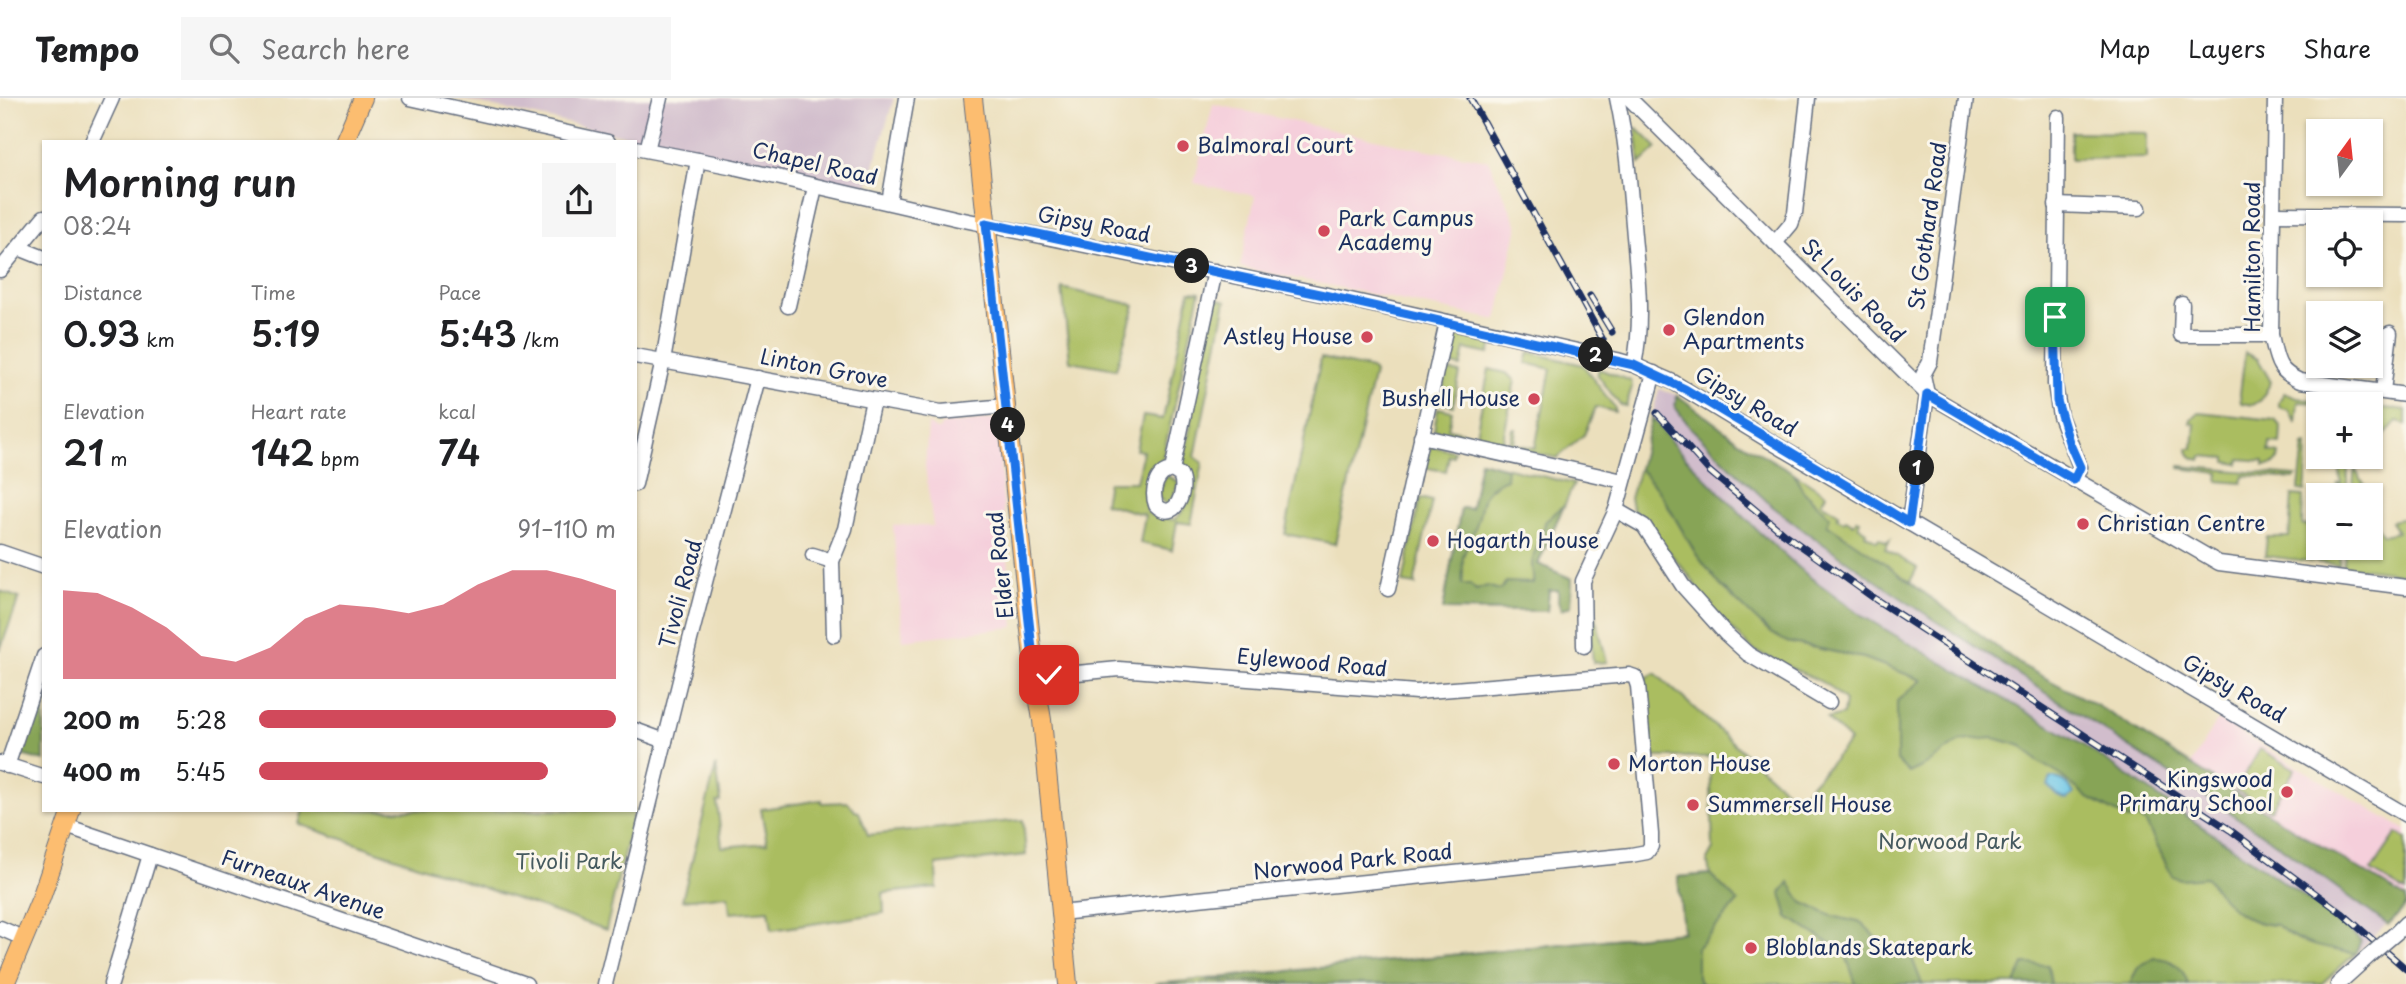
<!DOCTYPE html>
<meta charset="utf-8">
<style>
body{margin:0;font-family:"Playpen Sans",sans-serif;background:#f6f6f6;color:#202124;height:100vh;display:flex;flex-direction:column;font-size:26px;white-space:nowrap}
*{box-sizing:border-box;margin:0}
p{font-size:23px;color:#757577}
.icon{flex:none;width:38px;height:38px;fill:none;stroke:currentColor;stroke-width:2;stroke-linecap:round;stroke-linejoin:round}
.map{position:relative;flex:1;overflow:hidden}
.sheet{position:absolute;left:42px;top:42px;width:595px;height:672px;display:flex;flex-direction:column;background:#fff;border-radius:0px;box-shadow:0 2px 5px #0004}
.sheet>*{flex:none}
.needle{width:46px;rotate:15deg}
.controls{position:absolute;left:2306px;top:21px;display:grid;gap:14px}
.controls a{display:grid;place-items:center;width:77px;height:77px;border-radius:0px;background:#fff;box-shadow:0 2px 5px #0004;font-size:35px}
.pin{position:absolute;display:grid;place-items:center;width:60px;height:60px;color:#fff;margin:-30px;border-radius:14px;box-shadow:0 4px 10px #0006}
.km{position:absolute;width:35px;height:35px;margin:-18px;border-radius:50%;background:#222;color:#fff;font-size:19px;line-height:35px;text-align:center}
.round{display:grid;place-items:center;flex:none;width:74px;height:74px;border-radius:0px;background:#f6f6f6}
.overview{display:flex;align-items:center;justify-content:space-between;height:119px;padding:0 21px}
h1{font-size:38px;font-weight:600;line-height:52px}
.metrics{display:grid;grid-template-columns:repeat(3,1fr);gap:10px;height:119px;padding:7px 21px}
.metrics div{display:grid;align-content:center}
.metrics b{font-size:35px;font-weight:600}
.metrics small{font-size:19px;font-weight:400}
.metrics p{font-size:19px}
.chart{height:196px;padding:14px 21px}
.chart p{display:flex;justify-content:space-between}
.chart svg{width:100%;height:126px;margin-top:7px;fill:#d1495b;opacity:.7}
ul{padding:0 21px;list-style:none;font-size:23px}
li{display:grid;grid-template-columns:112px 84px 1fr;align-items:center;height:52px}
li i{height:18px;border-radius:9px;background:#d1495b}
header{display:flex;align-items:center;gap:42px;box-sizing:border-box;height:98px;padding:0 35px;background:#fff;border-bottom:2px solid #e0e0e0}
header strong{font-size:33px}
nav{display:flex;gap:38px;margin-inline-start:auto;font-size:24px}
.search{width:490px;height:63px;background:#f6f6f6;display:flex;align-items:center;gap:18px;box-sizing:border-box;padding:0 24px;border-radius:0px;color:#757577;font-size:26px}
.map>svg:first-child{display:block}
.built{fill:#f5cfdb}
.industrial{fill:#d1bdcc}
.green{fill:#aabd61;stroke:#627660;stroke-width:2}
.forest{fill:#87a457;stroke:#516a5a;stroke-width:2}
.water{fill:#68c5e6;stroke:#427aa2;stroke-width:2}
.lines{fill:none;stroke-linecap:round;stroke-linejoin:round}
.minor-casing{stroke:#646d7f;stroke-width:17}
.major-casing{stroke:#646d7f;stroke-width:20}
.minor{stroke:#fff;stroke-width:14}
.major{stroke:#fcbd6f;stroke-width:18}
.rail-casing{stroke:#1b2f5e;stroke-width:7}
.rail{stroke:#fbf7ec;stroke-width:4.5;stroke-dasharray:13;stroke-linecap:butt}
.minor-bridge-casing{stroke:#646d7f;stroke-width:17;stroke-linecap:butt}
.minor-bridge{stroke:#fff;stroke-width:14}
.route-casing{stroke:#fff;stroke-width:14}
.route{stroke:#1a73e8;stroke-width:9}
.poi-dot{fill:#d1495b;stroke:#fbf7ec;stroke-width:2.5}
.labels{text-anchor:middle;stroke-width:6;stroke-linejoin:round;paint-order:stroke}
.poi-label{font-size:21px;fill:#1b2f5e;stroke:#fbf7ec;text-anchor:start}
.street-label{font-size:21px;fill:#1b2f5e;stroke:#fbf7ec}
.park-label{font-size:21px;fill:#465a5f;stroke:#fbf7ec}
</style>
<header>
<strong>Tempo</strong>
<div class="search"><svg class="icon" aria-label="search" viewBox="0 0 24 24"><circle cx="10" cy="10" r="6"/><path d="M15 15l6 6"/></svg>Search here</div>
<nav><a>Map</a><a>Layers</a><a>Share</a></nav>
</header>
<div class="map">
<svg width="2406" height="886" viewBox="0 0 2406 886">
<rect width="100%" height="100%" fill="#fbf7ec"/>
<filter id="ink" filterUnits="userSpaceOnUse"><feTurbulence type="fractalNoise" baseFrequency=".0143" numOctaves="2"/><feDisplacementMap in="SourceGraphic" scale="14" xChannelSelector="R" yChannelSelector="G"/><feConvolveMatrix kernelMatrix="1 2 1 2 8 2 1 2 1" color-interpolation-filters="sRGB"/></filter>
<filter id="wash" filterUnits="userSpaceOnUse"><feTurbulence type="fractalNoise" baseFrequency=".00686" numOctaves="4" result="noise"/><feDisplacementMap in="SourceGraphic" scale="28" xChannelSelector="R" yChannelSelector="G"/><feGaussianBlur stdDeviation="1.57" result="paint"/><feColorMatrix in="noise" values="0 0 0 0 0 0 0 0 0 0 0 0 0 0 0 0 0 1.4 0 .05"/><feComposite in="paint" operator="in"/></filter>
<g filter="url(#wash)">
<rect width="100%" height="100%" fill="#ebdfbc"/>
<!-- built -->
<g class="built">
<polygon points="1213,6 1417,50 1488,62 1518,128 1497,222 1240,169 1255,98 1194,85"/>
<polygon points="996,321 1014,529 903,542 893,427 933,428 925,368 928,326 936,332 940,331 941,327"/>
<polygon points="2218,622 2406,732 2406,800 2269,716 2191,666"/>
</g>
<!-- industrial -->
<g class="industrial">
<polygon points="454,0 894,0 867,91"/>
<polygon points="1659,291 1677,297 1739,343 1794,375 1803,393 1827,426 1879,461 2021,567 2098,608 2269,716 2406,800 2406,808 2355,856 2270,788 1696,456 1660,394 1639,370"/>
</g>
<!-- green -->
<g class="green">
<polygon points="1637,30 1657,50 1640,66 1636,31"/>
<polygon points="2071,34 2147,35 2147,60 2071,61"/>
<polygon points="1062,190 1135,207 1116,271 1070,263"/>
<path d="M 1190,193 L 1200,194 L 1162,363 L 1145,386 L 1146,412 L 1151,417 L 1173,422 C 1185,415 1193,396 1191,381 C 1191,376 1186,369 1183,365 L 1193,315 L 1192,308 L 1214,199 L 1226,203 L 1195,359 L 1203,365 L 1191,426 L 1177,424 L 1172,452 L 1140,445 L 1145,417 L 1104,405 L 1108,384 L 1136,384 L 1143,353 L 1136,352 L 1143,318 L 1163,321 Z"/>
<polygon points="1454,237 1492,246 1489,256 1465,251 1461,269 1448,266"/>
<polygon points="1529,254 1583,267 1615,310 1615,314 1596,309 1584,337 1557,360 1509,350 1513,331 1516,331 1514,346 1535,350 1551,271 1526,265"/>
<polygon points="2245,255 2258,261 2271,284 2261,302 2253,307 2241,305 2240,296"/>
<polygon points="1321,260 1371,271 1374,275 1335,446 1285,436"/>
<polygon points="1489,271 1506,275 1515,282 1502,347 1475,341"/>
<polygon points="1599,271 1631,283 1632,289 1626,308 1620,307 1597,276"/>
<polygon points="1447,272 1460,275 1453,308 1440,304"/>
<polygon points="2284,295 2297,300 2346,306 2298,304 2296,324 2289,312 2279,309 2279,303"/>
<polygon points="2371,309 2406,312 2406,327 2397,323 2371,352"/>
<polygon points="1438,310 1452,313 1448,331 1468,335 1469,340 1434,332"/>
<path d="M 2199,314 L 2275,322 L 2281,329 L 2280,346 L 2270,345 L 2269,354 L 2279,356 L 2278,362 L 2273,367 L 2264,368 L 2264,363 L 2240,361 L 2239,366 L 2226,364 L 2226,360 L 2202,358 L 2201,362 C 2193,361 2188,358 2188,350 L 2193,350 L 2195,326 L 2190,325 L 2191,321 Z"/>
<path d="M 2307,347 C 2306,363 2307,376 2305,393 L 2299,392 L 2304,348 Z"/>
<polygon points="1431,348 1454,353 1453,358 1449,357 1446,373 1426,370"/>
<polygon points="2341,359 2349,359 2346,397 2337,397 2338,386 2341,386 2340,371 2343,371 2343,363 2341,363"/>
<polygon points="2356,359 2365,359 2355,371 2371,397 2352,397"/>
<polygon points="1480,363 1574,386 1538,466 1572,481 1571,508 1561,512 1558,503 1558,492 1549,492 1547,513 1443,512 1461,410 1471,411"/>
<polygon points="2180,368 2296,378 2294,381 2244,377 2242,385 2218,383 2219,375 2180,370"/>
<polygon points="1639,370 1660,394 1696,456 1721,488 1787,544 1864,560 1922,582 2270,788 2355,856 2321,886 1154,886 1684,834 1678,779 1710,776 1707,762 1713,751 1710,659 1653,659 1645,580 1655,575 1797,702 1850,643 1827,621 1843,617 1845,603 1828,587 1753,552 1710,510 1691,480 1632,410 1630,400"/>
<polygon points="1794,375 1826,396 1821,405 1839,416 1837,420 1844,423 1846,421 1854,426 1857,422 1860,423 1858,428 1866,433 1865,436 1877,443 1879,440 1886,444 1890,442 1885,451 1917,470 1910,484 1826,426 1818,407 1803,393"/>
<polygon points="1166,377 1179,384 1169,409 1158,399"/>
<polygon points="2292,397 2303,398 2302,427 2319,429 2319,450 2341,450 2339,467 2265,458 2267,439 2289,439"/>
<polygon points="1420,400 1432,403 1415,482 1416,487 1403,485"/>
<polygon points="2371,420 2383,437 2397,434 2391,423 2406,420 2406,476 2343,468 2346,450 2371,450"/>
<polygon points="0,493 19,500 0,552"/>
<polygon points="1589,493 1607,564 1593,565 1587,496"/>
<polygon points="2260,651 2295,671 2270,712 2236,692"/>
<polygon points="716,668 721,703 717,704 722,749 767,745 761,711 822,702 822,705 848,704 855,713 859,714 868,737 1023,722 1026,757 936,767 937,790 883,795 884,815 772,832 769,812 730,815 728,797 682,802"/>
<polygon points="303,712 634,712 606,832 299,726"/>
<polygon points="2397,735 2406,741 2406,794 2371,773"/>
</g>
<!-- forest -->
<g class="forest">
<polygon points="1677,297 1739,343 1794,375 1803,393 1830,419 1827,426 1879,461 2021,567 2098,608 2269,716 2406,800 2406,808 2388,827 2270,741 1898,498 1806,434 1772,408 1736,374 1691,330 1675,309"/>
<path d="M 1652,319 L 1677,351 L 1758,433 L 1807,477 L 1864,519 L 2083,647 L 2337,821 L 2361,843 L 2355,856 C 2323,849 2302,849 2277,827 C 2242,826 2225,805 2206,779 L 2181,781 L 2172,778 L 2146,725 L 2137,720 L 2129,722 L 2088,700 L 2062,678 L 2037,663 L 2022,648 L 1994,640 L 1960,643 L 1926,667 L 1909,675 L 1897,663 L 1897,603 L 1922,582 L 1864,560 L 1787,544 L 1769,534 L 1721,488 L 1696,456 L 1660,394 L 1639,370 Z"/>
<path d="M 1480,363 L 1507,370 L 1506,381 C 1477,394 1485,403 1476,428 C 1472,438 1466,449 1463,459 C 1462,467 1464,476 1462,486 L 1470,486 L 1476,492 L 1487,488 L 1500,492 L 1506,484 L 1533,485 C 1534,478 1532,474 1532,468 C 1531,455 1544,440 1545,424 L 1564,407 L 1538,466 L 1572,481 L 1571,508 L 1561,512 L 1558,503 L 1558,492 L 1549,492 L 1547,513 L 1443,512 L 1461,410 L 1471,411 Z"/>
<polygon points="44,577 44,663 17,656"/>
<polygon points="1710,776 1738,804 1697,850 1697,880 1702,886 1291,886 1290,884 1202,882 1683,834 1678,779"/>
<polygon points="1789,784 1802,804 1832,818 1862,825 1887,850 1910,855 1922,886 1856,886 1845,855 1788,819 1781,795"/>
<path d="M 2154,860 C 2172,860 2183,868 2188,886 L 2130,886 L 2138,869 Z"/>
<polygon points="2024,866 2048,867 2051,886 2015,886"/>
</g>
<!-- water -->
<path class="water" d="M 2051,680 C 2063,680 2068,685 2074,696 L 2067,701 L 2057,697 L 2048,688 Z"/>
</g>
<g filter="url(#ink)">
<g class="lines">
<!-- minor casing -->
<g class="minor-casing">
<g id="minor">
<polyline points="410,0 608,44"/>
<path d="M 1617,0 C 1627,45 1630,92 1634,138 C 1638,181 1643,225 1634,267"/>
<polyline points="1629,0 1927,296 2219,465 2406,489"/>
<path d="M 2275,0 L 2271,237 C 2277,262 2276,272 2300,283 L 2406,297"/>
<polyline points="2058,19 2055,286 2060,318 2080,369 2074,382"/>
<polyline points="92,44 112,0"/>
<polyline points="635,50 729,68 959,121 1337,199 1617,262 1634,267 1673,284 1773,345 2406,717"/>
<polyline points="647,52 660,0"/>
<polyline points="889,104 907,0"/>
<polyline points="2056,107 2139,110"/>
<polyline points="2274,116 2406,117"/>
<polyline points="1775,145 1791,126 1795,115 1808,0"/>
<polyline points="19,150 44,160"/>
<polyline points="0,172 44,119"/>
<polyline points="2182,206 2181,237 2271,237"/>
<polyline points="788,208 815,89"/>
<polyline points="635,258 941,314 1006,308"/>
<polyline points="2383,293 2390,235"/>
<polyline points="1421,338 1623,383"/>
<polyline points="1172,372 1215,173"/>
<path d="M 1172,372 L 1180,377 C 1188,392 1175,426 1156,407 C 1151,393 1156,374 1172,372 Z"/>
<polyline points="635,386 663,263 698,62"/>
<polyline points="1616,412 1644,428 1683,488 1726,536 1748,556 1829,604"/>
<polyline points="1909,425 1927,296 1923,277 1930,264 1966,0"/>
<polyline points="0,454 44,469"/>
<polyline points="813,457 832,463"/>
<polyline points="1388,491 1447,224"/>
<polyline points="834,537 832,463 845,431 873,302"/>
<polyline points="1584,548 1583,483 1616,412 1654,275"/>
<polyline points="1035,579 1119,571 1416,594 1629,577 1635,579 1638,588 1651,736 1651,748 1647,754 1631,757 1060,815"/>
<polyline points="635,632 665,643"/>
<polyline points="0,665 44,679"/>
<polyline points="7,668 44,558"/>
<polyline points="66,728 526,886"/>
<polyline points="0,830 25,841"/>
<polyline points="2396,835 2406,825"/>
<polyline points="111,886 150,757"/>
<polyline points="605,886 690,542 758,280"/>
<polyline points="2338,886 2369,858"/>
</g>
</g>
<!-- major casing -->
<g class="major-casing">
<g id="major">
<polyline points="973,0 1035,579 1042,622 1068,886"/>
<polyline points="344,44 363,0"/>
<polyline points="5,886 41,800 71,712"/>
</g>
</g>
<!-- minor -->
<use href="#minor" class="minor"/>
<!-- major -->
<use href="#major" class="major"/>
<!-- rail casing -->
<g class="rail-casing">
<g id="rail">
<polyline points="1470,0 1603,242"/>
<polyline points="1590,198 1612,234"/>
<polyline points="1657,315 1709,373 1783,435 1875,501 2230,732 2342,815 2406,871"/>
</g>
</g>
<!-- rail -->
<use href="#rail" class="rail"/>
<!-- minor-bridge casing -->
<g class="minor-bridge-casing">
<polyline id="minor-bridge" points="2369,858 2396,835"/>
</g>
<!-- minor-bridge -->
<use href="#minor-bridge" class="minor-bridge"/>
</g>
</g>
<g class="lines" filter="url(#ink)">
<!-- route casing -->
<g class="route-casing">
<polyline id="route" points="1049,577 1035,579 986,125 1324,197 1634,267 1685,291 1909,425 1927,296 2074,382 2080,369 2069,344 2057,303 2055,219"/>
</g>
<!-- route -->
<use href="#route" class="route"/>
</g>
<!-- markers -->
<g class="poi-dot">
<circle cx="1183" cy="48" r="7"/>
<circle cx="1324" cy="133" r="7"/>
<circle cx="1669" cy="232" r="7"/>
<circle cx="1367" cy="239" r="7"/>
<circle cx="1534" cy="301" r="7"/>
<circle cx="2083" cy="426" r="7"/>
<circle cx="1433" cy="443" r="7"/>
<circle cx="1614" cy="666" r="7"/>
<circle cx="2287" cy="694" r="7"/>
<circle cx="1693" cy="707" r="7"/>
<circle cx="1751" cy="850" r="7"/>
</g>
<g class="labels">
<!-- poi labels -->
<g class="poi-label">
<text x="1197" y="55">Balmoral Court</text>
<text x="1338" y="128">Park Campus<tspan x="1338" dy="24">Academy</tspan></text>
<text x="1683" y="227">Glendon<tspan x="1683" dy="24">Apartments</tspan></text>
<text x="1353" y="246" text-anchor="end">Astley House</text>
<text x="1520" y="308" text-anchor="end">Bushell House</text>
<text x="2097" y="433">Christian Centre</text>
<text x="1447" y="450">Hogarth House</text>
<text x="1628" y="673">Morton House</text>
<text x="2273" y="689" text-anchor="end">Kingswood<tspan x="2273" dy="24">Primary School</tspan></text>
<text x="1707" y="714">Summersell House</text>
<text x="1765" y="857">Bloblands Skatepark</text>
</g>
<!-- street labels -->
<g class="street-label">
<text transform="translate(815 66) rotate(13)" y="7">Chapel Road</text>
<text transform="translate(1094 127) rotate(11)" y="7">Gipsy Road</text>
<text transform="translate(1928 128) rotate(-82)" y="7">St Gothard Road</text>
<text transform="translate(2253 159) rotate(-90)" y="7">Hamilton Road</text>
<text transform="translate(1853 193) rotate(45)" y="7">St Louis Road</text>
<text transform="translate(824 271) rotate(11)" y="7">Linton Grove</text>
<text transform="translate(1746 304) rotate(31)" y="7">Gipsy Road</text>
<text transform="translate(1001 467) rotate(-96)" y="7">Elder Road</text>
<text transform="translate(681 496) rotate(-75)" y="7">Tivoli Road</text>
<text transform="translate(1312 565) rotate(5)" y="7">Eylewood Road</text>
<text transform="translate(2234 591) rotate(30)" y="7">Gipsy Road</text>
<text transform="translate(1353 764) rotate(-6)" y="7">Norwood Park Road</text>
<text transform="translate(303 787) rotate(19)" y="7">Furneaux Avenue</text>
</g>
<!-- park labels -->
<g class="park-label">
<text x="1950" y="751">Norwood Park</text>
<text x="569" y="771">Tivoli Park</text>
</g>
</g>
</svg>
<div class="controls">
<a><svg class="needle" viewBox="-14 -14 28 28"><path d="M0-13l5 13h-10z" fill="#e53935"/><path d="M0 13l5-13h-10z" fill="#757577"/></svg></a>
<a><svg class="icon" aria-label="locate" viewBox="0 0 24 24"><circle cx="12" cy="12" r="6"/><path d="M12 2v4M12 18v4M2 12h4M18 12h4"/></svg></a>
<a><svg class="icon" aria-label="layers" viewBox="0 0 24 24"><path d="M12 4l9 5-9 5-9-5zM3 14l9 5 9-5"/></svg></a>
<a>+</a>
<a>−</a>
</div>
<div class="pin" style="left:2055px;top:219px;background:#1e9e55"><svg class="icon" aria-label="arrive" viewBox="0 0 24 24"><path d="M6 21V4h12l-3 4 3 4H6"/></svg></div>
<div class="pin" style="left:1049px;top:577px;background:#d93025"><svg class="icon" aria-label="check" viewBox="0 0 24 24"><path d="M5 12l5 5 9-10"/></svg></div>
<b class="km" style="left:1917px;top:370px">1</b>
<b class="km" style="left:1596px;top:257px">2</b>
<b class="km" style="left:1192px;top:168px">3</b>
<b class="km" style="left:1008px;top:327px">4</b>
<section class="sheet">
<div class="overview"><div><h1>Morning run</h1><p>08:24</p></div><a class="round"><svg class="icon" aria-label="share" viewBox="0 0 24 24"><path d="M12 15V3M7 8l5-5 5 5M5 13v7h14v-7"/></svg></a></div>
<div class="metrics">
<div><p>Distance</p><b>0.93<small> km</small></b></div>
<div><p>Time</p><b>5:19</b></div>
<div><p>Pace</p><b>5:43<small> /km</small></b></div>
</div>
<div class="metrics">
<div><p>Elevation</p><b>21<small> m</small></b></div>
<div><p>Heart rate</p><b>142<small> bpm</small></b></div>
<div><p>kcal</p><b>74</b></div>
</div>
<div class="chart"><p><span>Elevation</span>91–110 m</p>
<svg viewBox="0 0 160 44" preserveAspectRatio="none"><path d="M0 44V13L10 14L20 19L30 26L40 36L50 38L60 33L70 23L80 18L90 19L100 21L110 18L120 11L130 6L140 6L150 9L160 13V44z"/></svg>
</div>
<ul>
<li><b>200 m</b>5:28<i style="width:100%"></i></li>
<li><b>400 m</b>5:45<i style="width:81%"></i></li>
</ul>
</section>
</div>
